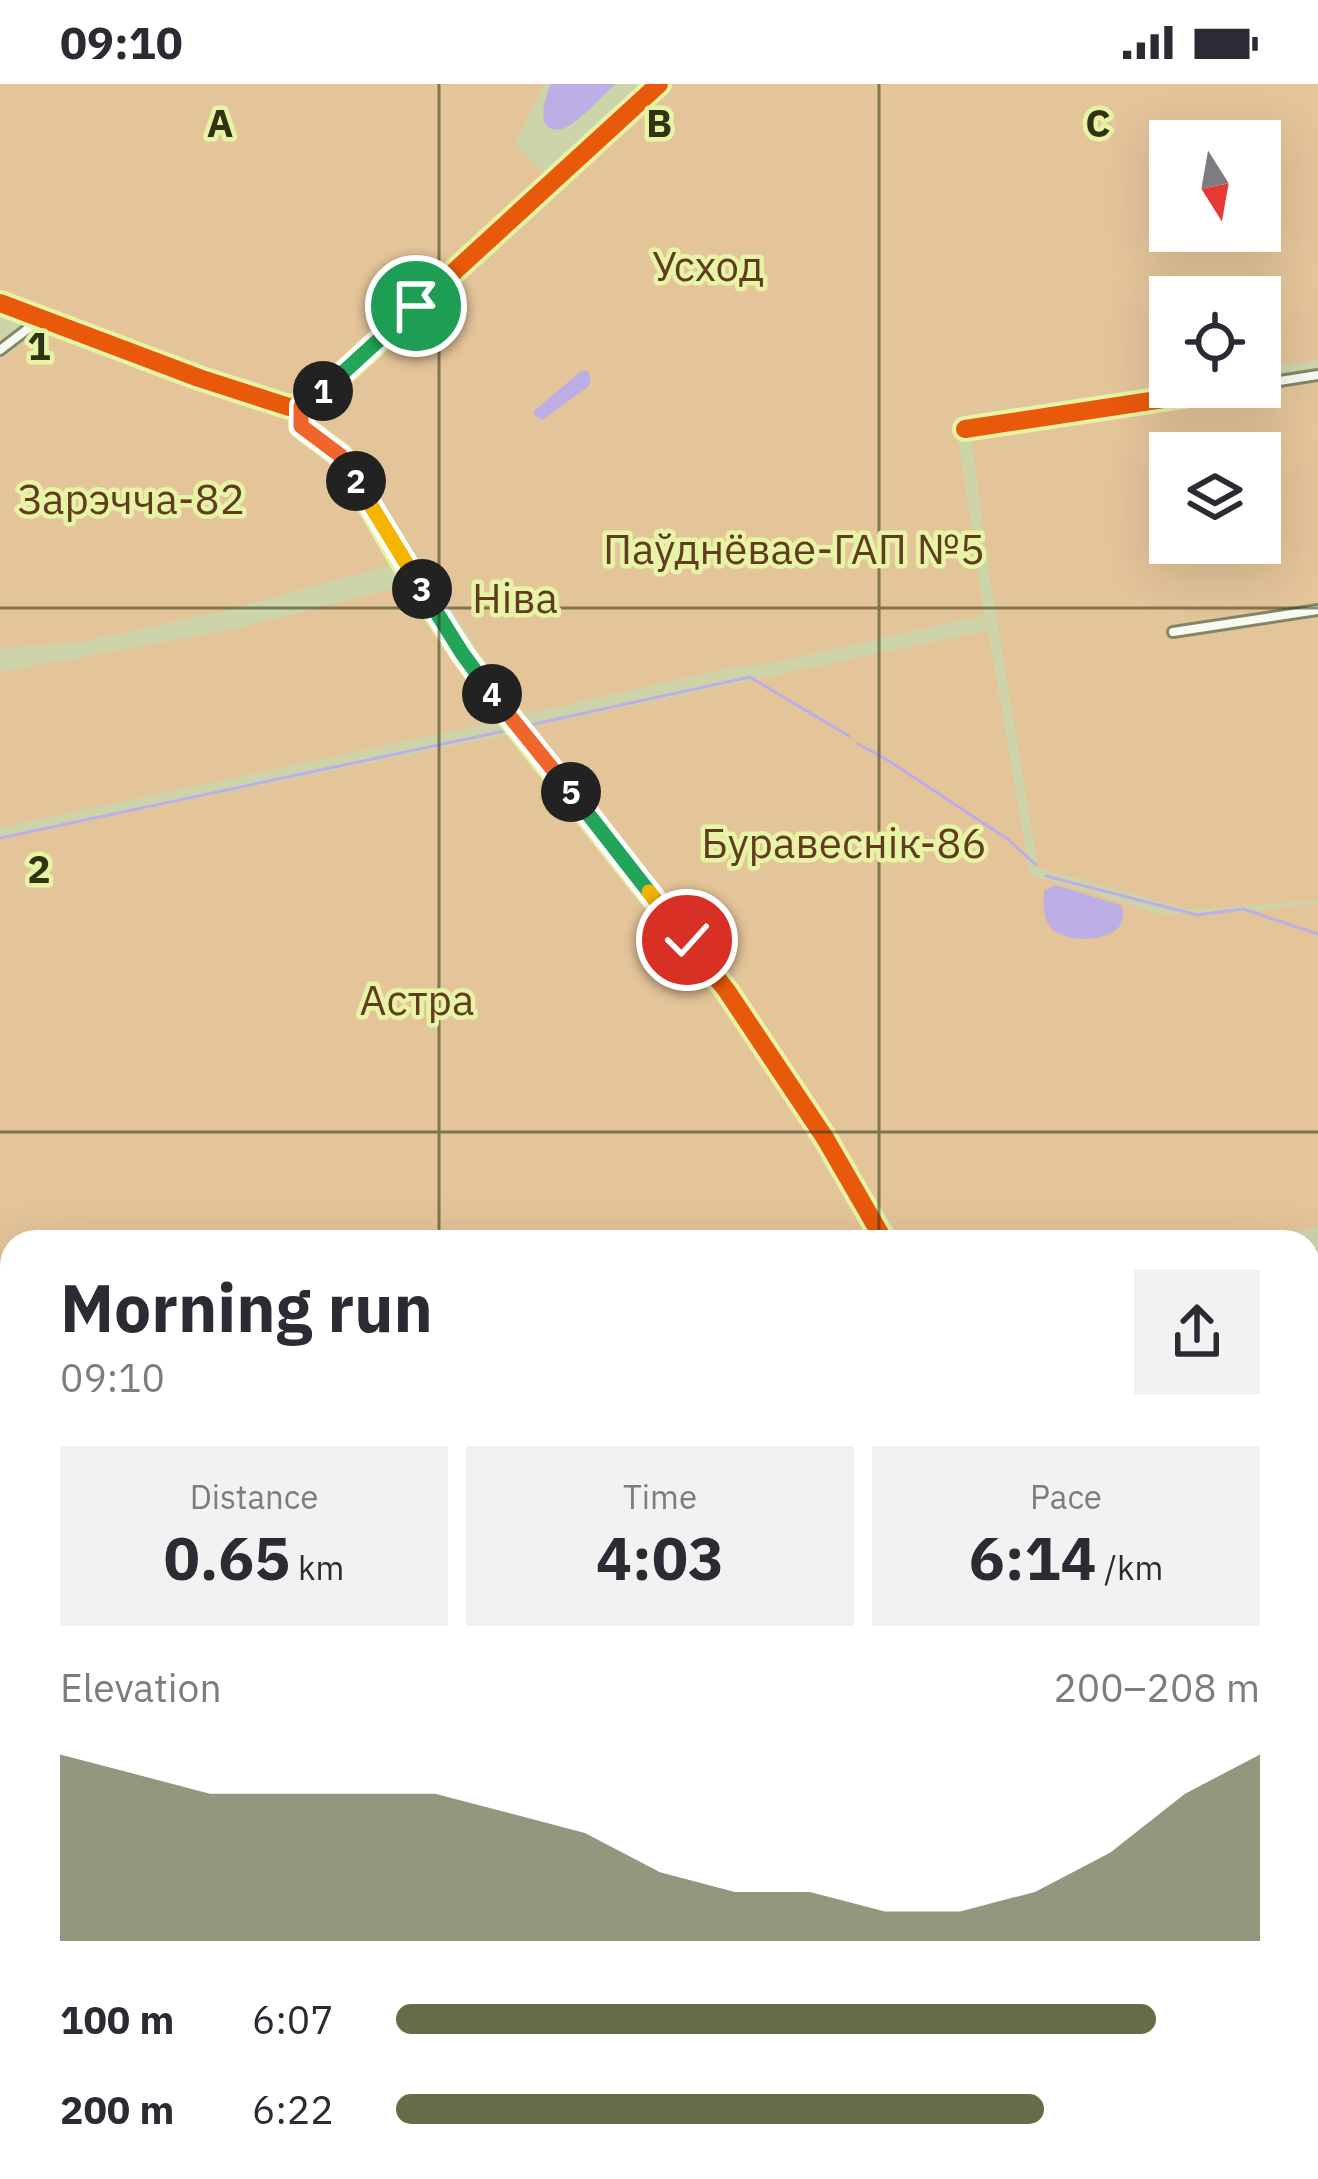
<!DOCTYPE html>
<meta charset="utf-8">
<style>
body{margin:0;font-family:"IBM Plex Sans",sans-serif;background:#f2f2f3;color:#2b2b33;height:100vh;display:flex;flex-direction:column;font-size:45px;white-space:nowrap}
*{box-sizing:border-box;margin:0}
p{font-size:39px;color:#7c7c81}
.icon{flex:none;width:66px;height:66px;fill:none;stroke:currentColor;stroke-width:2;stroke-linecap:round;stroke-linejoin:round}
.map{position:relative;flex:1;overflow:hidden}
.panel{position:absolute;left:0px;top:1146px;width:1320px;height:951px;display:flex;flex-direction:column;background:#fff;border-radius:36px 36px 0 0;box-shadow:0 12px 48px #0002}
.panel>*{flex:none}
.needle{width:78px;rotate:169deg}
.controls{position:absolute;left:1149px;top:36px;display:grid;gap:24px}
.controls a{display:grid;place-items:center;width:132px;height:132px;border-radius:0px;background:#fff;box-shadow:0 12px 48px #0002;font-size:60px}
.pin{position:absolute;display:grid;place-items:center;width:102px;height:102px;color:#fff;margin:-51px;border:6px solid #fff;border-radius:50%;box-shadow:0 3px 12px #0007}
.km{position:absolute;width:60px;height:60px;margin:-30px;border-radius:50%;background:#222;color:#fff;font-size:33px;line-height:60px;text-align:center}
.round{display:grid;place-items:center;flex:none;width:126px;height:126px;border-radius:0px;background:#f2f2f3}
.overview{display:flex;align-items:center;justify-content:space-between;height:204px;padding:0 60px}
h1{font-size:66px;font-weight:800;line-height:90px}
.figures{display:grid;grid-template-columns:repeat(3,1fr);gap:18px;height:204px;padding:12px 60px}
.figures div{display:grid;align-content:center;border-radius:0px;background:#f2f2f3;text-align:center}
.figures b{font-size:60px;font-weight:800}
.figures small{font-size:33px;font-weight:400}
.figures p{font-size:33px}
.chart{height:336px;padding:24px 60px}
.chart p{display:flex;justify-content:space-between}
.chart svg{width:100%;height:216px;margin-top:12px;fill:#676c48;opacity:.7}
ul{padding:0 60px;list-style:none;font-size:39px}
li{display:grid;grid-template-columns:192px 144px 1fr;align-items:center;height:90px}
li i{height:30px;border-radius:15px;background:#676c48}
.status{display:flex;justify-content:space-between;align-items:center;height:84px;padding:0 60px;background:#fff;direction:ltr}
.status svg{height:33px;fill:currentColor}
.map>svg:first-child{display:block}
.green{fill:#e4c499;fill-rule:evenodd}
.water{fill:#beaee6}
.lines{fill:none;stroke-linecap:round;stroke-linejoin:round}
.stream{stroke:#beaee6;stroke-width:3}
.street-casing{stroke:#828664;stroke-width:14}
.street{stroke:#f8f9f2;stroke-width:8}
.cycleway-casing{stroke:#e7f3a5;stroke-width:26}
.cycleway{stroke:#e8590c;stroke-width:18}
.split-1-casing{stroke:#fff;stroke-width:24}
.split-2-casing{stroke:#fff;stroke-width:24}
.split-3-casing{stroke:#fff;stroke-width:24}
.split-4-casing{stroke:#fff;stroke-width:24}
.split-5-casing{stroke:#fff;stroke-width:24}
.split-6-casing{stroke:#fff;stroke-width:24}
.split-7-casing{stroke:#fff;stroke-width:24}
.split-1{stroke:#22a559;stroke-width:15}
.split-2{stroke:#f0652b;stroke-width:15}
.split-3{stroke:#f5b400;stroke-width:15}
.split-4{stroke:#22a559;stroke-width:15}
.split-5{stroke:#f0652b;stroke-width:15}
.split-6{stroke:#22a559;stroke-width:15}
.split-7{stroke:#f5b400;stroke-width:15}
.grid{fill:none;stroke:#303414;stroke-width:3;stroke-opacity:0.55}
.labels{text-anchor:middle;stroke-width:9;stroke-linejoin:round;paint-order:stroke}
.park-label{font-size:42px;fill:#613c20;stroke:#e7f3a5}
.grid-label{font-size:39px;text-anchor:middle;font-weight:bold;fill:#303414;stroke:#e7f3a5;stroke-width:9;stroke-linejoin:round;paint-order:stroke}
</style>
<div class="status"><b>09:10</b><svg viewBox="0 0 49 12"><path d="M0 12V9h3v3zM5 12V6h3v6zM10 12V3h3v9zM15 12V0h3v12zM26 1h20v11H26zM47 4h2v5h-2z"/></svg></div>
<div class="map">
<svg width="1318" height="2095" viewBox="0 0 1318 2095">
<rect width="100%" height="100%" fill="#cdd4aa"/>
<!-- green -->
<g class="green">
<polygon points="0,0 544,0 515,60 546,91 306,307 289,313 125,260 0,213"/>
<path d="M 667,0 L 1318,0 L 1318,276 L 1260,285 L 1260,213 L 1170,213 L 1170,300 L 955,333 L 984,531 L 765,581 L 740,582 L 521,631 L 349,370 L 307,332 L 371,271 L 464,191 ZM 1170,57 L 1260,57 L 1260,147 L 1170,147 Z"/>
<polygon points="45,244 284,335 318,359 341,381 395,480 232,525 88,557 0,565 0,275"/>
<path d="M 1318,295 L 1318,816 L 1191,826 L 1038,784 L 989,487 L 971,352 ZM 1170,369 L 1260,369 L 1260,459 L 1170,459 Z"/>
<polygon points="412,500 505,636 0,744 0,588 238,544"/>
<polygon points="988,546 1031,794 1050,796 1160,830 1246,828 1318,819 1318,1143 1244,1158 903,1158 775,959 526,644"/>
<polygon points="515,649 723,916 834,1084 878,1158 12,1158 12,1592 0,1596 0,755"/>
<polygon points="1318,1188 1318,1673 1308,1675 1308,1189"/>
<polygon points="12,1602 12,1930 0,1930 0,1606"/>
</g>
<!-- water -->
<g class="water">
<path d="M 551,0 L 615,0 C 605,10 575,42 562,45 C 533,51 545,12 551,0 Z"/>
<polygon points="581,287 588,287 591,296 588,303 542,336 534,331 534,327"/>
<path d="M 1055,801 L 1121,821 C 1136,858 1068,863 1051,844 C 1043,835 1043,818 1044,807 Z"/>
<polygon points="506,2085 627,2085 621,2095 508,2095"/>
</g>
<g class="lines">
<!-- stream -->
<g class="stream">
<polyline points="525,642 750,593 849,652"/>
<polyline points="858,660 886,675 1009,756 1036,781"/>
<polyline points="0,754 509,646"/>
<polyline points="1046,792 1197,831 1243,825 1318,850"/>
</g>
<!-- street casing -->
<g class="street-casing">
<g id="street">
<polyline points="0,219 199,294 289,323 301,322 338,294 659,0"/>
<polyline points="0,266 38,237"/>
<polyline points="1260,300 1318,291"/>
<polyline points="301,322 301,342 341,372 405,482 462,569 513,638 727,907 825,1054 885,1158"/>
<polyline points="965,345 1243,303"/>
<polyline points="1173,548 1318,526"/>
<polyline points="1308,1681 1318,1679"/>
<polyline points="0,1978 12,1976"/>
</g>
</g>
<!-- street -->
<use href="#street" class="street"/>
<!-- cycleway casing -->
<g class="cycleway-casing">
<g id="cycleway">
<polyline points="0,219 199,294 289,323 301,322 338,294 659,0"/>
<polyline points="301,322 301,342 341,372 405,482 462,569 513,638 727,907 825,1054 885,1158"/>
<polyline points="965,345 1243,303"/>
</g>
</g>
<!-- cycleway -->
<use href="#cycleway" class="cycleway"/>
</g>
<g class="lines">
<!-- split-1 casing -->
<g class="split-1-casing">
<polyline id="split-1" points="323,307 416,222"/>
</g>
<!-- split-2 casing -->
<g class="split-2-casing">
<polyline id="split-2" points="323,307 301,322 301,342 341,372 356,397"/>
</g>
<!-- split-3 casing -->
<g class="split-3-casing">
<polyline id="split-3" points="356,397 422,505"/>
</g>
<!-- split-4 casing -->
<g class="split-4-casing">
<polyline id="split-4" points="422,505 462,569 492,610"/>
</g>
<!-- split-5 casing -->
<g class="split-5-casing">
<polyline id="split-5" points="492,610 571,708"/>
</g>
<!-- split-6 casing -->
<g class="split-6-casing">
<polyline id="split-6" points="571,708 649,808"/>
</g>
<!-- split-7 casing -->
<g class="split-7-casing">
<polyline id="split-7" points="649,808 687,856"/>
</g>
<!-- split-1 -->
<use href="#split-1" class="split-1"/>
<!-- split-2 -->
<use href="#split-2" class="split-2"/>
<!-- split-3 -->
<use href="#split-3" class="split-3"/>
<!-- split-4 -->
<use href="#split-4" class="split-4"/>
<!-- split-5 -->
<use href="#split-5" class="split-5"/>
<!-- split-6 -->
<use href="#split-6" class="split-6"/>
<!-- split-7 -->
<use href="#split-7" class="split-7"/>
</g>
<!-- grid -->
<path class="grid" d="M 439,0 L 439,1158M 879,0 L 879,1158M 0,524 L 1318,524M 0,1048 L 1318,1048M 0,1571 L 12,1571M 1308,1571 L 1318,1571M 439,2085 L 439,2095M 879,2085 L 879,2095"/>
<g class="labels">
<!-- park labels -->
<g class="park-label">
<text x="708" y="197">Усход</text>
<text x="131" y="430">Зарэчча-82</text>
<text x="794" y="480">Паўднёвае-ГАП №5</text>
<text x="515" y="529">Ніва</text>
<text x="844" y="774">Буравеснік-86</text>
<text x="417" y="931">Астра</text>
</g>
</g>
<g class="grid-label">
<text x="220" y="53">A</text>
<text x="659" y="53">B</text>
<text x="1098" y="53">C</text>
<text x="39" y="276">1</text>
<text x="39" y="799">2</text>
</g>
</svg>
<div class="controls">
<a><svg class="needle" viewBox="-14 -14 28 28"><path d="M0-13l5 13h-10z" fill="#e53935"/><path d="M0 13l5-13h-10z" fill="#7c7c81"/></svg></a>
<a><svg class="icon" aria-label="locate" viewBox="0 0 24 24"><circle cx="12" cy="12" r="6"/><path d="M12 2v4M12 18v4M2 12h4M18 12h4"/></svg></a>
<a><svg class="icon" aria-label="layers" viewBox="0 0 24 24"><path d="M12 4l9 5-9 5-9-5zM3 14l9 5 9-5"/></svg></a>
</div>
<div class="pin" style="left:416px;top:222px;background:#1e9e55"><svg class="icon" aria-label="arrive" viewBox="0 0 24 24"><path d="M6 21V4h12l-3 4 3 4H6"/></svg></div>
<div class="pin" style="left:687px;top:856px;background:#d93025"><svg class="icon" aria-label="check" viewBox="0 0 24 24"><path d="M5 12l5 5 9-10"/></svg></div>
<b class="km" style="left:323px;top:307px">1</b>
<b class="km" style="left:356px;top:397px">2</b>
<b class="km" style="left:422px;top:505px">3</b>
<b class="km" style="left:492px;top:610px">4</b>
<b class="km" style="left:571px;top:708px">5</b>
<section class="panel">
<div class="overview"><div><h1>Morning run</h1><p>09:10</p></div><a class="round"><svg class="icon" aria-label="share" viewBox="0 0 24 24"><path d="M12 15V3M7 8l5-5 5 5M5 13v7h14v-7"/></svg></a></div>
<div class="figures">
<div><p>Distance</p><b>0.65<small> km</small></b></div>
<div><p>Time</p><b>4:03</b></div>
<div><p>Pace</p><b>6:14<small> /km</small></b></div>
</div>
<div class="chart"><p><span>Elevation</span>200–208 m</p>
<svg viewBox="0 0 160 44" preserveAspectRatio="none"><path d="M0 44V6L10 10L20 14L30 14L40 14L50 14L60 18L70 22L80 30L90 34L100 34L110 38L120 38L130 34L140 26L150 14L160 6V44z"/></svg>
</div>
<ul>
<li><b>100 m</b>6:07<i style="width:88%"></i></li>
<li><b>200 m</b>6:22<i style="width:75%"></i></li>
</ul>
</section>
</div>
